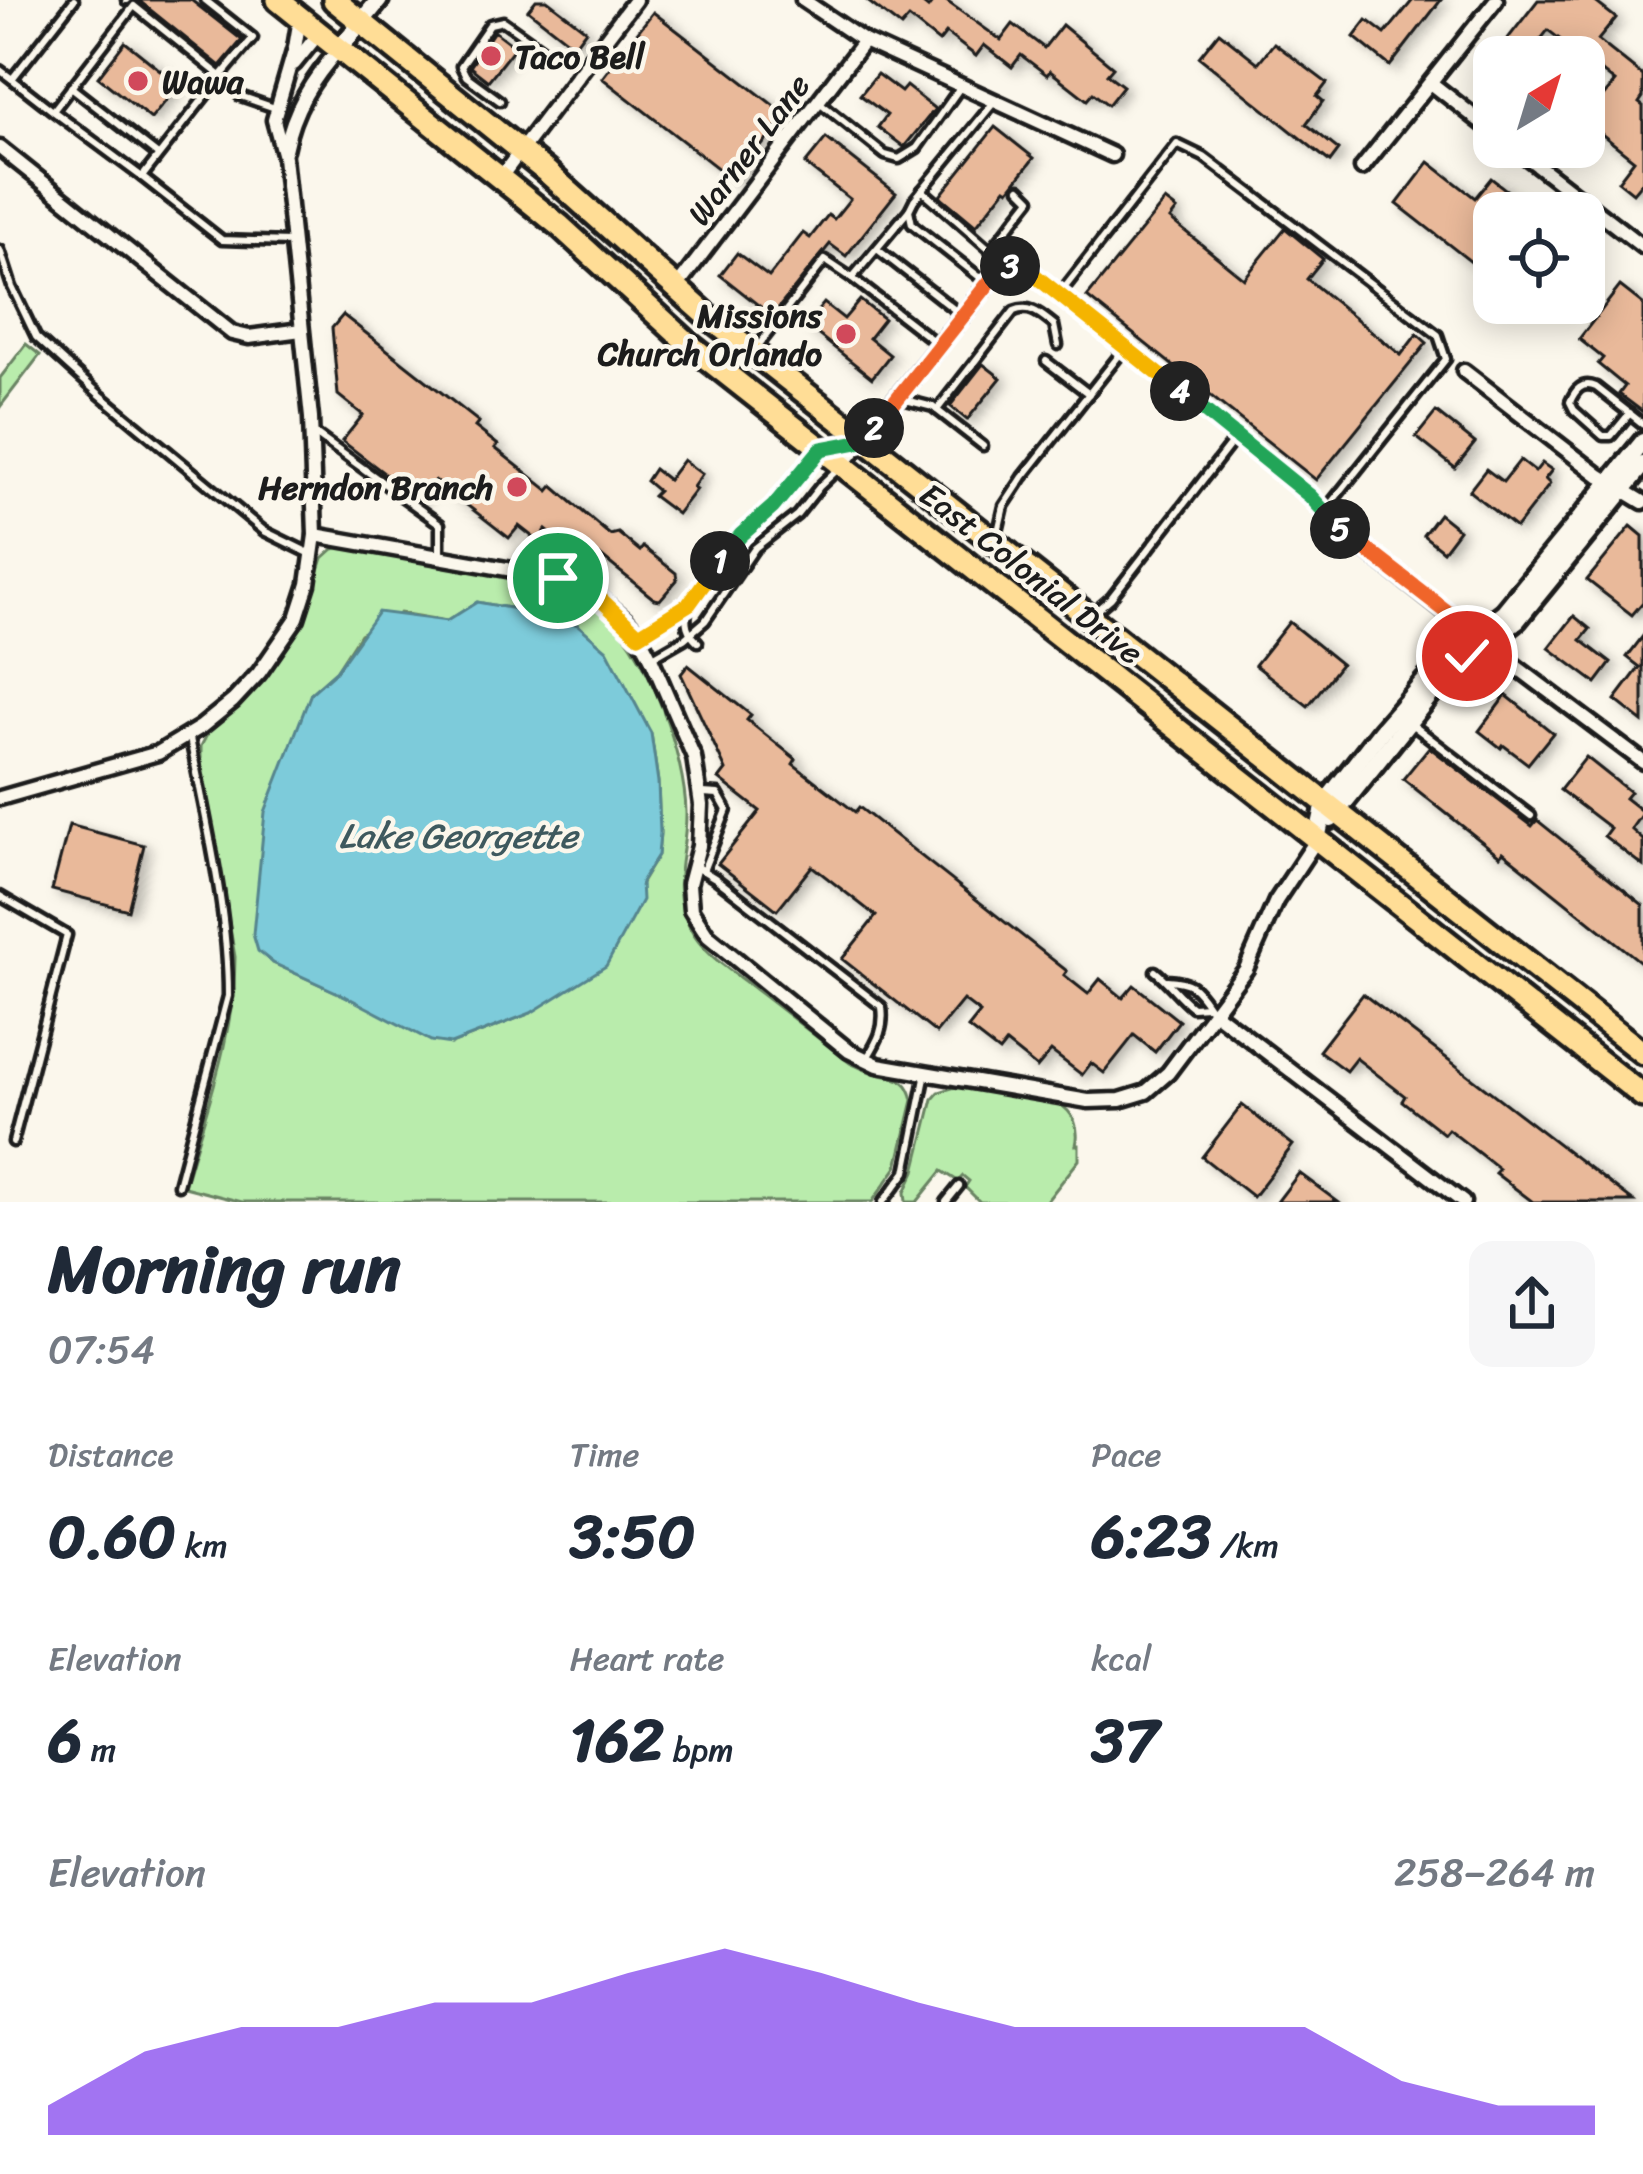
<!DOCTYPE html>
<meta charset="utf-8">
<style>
body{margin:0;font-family:Sriracha,sans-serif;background:#f6f6f7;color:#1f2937;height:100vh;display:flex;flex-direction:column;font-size:45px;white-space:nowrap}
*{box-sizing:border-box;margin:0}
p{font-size:39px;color:#747a83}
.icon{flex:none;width:66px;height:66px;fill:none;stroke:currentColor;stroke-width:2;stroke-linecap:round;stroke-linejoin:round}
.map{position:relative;height:1202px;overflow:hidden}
.panel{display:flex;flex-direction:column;background:#fff;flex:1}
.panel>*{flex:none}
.needle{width:78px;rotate:38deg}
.controls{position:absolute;left:1473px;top:36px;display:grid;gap:24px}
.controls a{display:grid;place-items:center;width:132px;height:132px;border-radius:24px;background:#fff;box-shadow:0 6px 30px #0003;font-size:60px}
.pin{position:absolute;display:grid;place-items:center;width:102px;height:102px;color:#fff;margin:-51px;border:6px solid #fff;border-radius:50%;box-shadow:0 3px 12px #0007}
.km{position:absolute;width:60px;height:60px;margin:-30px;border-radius:50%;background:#222;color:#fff;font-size:33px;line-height:60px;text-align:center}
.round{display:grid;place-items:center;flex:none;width:126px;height:126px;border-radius:24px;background:#f6f6f7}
.head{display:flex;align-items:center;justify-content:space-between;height:204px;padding:0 48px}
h1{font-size:66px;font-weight:700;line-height:90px}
.stats{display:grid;grid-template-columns:repeat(3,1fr);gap:18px;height:204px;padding:12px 48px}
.stats div{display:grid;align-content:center}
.stats b{font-size:60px;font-weight:700}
.stats small{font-size:33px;font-weight:400}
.stats p{font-size:33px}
.chart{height:336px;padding:24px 48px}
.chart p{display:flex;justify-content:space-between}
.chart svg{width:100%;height:216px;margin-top:12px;fill:#7c3aed;opacity:.7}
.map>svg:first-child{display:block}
.green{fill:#b9ecac;stroke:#6a8464;stroke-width:3;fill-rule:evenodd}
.water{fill:#7dcbda;stroke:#56858e;stroke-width:3}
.building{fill:#e9b99a;stroke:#1c1c1c;stroke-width:3;filter:url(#shadow)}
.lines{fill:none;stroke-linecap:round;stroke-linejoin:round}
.lane-casing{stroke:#1c1c1c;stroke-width:15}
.street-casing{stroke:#1c1c1c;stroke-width:21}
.secondary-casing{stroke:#1c1c1c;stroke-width:26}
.highway-casing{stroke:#1c1c1c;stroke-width:30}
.lane{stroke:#fbf7ec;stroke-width:6}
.street{stroke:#fbf7ec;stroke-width:12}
.secondary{stroke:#fbf7ec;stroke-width:16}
.highway{stroke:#ffdd96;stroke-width:21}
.split-1-casing{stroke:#fff;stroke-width:24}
.split-2-casing{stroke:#fff;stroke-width:24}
.split-3-casing{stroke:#fff;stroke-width:24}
.split-4-casing{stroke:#fff;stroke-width:24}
.split-5-casing{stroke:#fff;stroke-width:24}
.split-6-casing{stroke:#fff;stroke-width:24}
.split-1{stroke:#f5b400;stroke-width:15}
.split-2{stroke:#22a559;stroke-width:15}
.split-3{stroke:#f0652b;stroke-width:15}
.split-4{stroke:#f5b400;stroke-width:15}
.split-5{stroke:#22a559;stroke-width:15}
.split-6{stroke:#f0652b;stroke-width:15}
.poi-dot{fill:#d1495b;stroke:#fbf7ec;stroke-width:4.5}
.labels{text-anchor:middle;stroke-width:9;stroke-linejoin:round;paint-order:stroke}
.poi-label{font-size:33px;font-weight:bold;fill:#1c1c1c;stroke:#fbf7ec;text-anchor:start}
.street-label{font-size:33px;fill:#1c1c1c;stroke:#fbf7ec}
.water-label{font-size:36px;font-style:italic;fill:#3e595e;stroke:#fbf7ec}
</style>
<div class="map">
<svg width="1643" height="1202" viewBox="0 0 1643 1202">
<defs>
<filter id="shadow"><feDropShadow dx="6" dy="4" stdDeviation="6" flood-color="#0004"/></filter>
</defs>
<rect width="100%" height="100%" fill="#fbf7ec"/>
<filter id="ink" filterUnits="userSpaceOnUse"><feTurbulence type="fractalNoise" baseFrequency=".00833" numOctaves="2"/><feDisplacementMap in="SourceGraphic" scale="24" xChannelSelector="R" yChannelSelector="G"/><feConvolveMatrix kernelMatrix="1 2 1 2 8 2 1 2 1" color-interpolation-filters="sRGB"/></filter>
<g filter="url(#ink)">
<!-- green -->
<g class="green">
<polygon points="26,344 40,355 0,407 0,378"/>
<path d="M 348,545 L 548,583 C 572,591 593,601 611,619 C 650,658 685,757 686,812 C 687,855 668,886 690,928 C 703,955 734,972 756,990 C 788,1014 819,1039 850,1063 C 857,1066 864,1070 871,1072 C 892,1080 907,1073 913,1100 L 897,1167 L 872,1202 L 242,1202 L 184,1187 C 205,1112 235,1035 235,957 L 201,762 L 201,746 L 209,731 L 255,689 L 291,638 L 308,604 L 323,558 L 333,549 ZM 477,602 L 548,615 L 578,625 L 651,733 L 658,782 L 660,833 L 658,855 L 641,883 L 531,1013 L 451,1044 L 273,963 L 311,693 L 336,671 L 360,634 L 400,613 L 447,621 Z"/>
<path d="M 955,1087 C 978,1090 1041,1095 1059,1104 C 1074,1112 1080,1129 1076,1145 L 1079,1145 L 1079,1160 L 1046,1202 L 980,1202 L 965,1187 L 969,1181 L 963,1176 L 958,1181 L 942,1171 L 917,1202 L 906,1202 L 905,1192 L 915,1171 L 933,1099 L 939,1092 Z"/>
</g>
<!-- water -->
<polygon class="water" points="477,602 548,615 578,625 607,650 651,733 658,782 660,833 658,855 641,882 642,900 606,966 531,1013 451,1044 431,1041 345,996 273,963 258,951 253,934 265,812 311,693 336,671 378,612 447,621"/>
<!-- building -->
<g class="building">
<polygon points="138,0 191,0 242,40 220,66"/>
<polygon points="536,0 547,0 586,30 574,46 528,10"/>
<polygon points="866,0 918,0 928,8 934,0 945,0 1001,40 1013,24 1044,48 1062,25 1113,67 1107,74 1123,86 1108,105 1093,93 1087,100 1050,71 1047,75 1021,55 1012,67 984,45 976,56 946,33 939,42 909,18 901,27"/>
<polygon points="1413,0 1441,0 1390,66 1354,37 1367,20 1385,34"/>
<polygon points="1538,0 1593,0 1616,18 1598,40 1643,76 1643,97 1639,103 1643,106 1643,181 1633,193 1618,181 1634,160 1584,120 1615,82 1548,30 1527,57 1513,57 1507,52 1512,46 1506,41"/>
<polygon points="653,12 786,115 734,181 602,78"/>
<polygon points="494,31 515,47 488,81 470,67"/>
<polygon points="1219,32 1258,63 1274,43 1327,83 1317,96 1323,101 1306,124 1339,150 1330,162 1199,57"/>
<polygon points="125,42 179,85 151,119 98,77"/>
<polygon points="877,74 901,92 906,86 935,109 904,147 878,127 887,115 860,95"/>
<polygon points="995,127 1034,158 1009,190 1006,188 976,226 940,196"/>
<polygon points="826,138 896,193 846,256 830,244 772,316 720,275 737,253 769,277 803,233 810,238 828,215 834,219 850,199 805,164"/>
<polygon points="1429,162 1475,198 1491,178 1536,213 1494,213 1494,280 1397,204"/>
<polygon points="1165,201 1177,210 1170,219 1244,279 1285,228 1323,259 1307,279 1401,355 1417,334 1427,343 1316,480 1087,297"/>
<polygon points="1620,286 1643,304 1643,412 1619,394 1625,386 1598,364 1603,358 1579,339"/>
<polygon points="860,300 884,319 869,338 890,355 872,378 806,325 824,303 844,319"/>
<polygon points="343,315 479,422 475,427 498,445 495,448 549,491 553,486 610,535 618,533 640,551 643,547 676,573 677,580 660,600 654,599 601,556 597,560 582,559 546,530 538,541 519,526 509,538 435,480 419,500 342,441 363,415 338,395 332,328"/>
<polygon points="983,364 1001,378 967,420 950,406"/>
<polygon points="1436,412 1475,443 1455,468 1416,437"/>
<polygon points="683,460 702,474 693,487 696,489 677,514 653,496 658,491 646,481 654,469 668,480"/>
<polygon points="1520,460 1535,472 1542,463 1552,470 1545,479 1550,484 1516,528 1469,491 1486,469 1503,482"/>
<polygon points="1439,514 1459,530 1443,551 1423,535"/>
<polygon points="1631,526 1643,536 1643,602 1632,615 1587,580"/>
<polygon points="1574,616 1590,629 1581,640 1611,663 1596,683 1549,648"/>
<polygon points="1289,622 1341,664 1308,706 1255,665"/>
<polygon points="1643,636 1643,722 1615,700 1640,667 1627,657"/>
<polygon points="688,665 751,715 747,720 796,759 793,764 855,812 859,807 1067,971 1064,975 1088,994 1100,979 1123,998 1134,985 1179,1021 1155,1052 1134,1035 1104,1073 1091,1063 1082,1075 1051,1051 1037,1068 1006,1043 999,1052 968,1028 980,1013 963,1000 936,1033 842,959 876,916 812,866 777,910 718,864 760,811 719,779 726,770 681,674"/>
<polygon points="1506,695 1553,733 1528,764 1503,745 1501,748 1479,731"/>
<polygon points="1429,747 1532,826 1537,820 1643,905 1643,964 1503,852 1500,856 1403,779"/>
<polygon points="1586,757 1630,792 1625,798 1643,812 1631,829 1643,840 1643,866 1604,836 1610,828 1560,790"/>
<polygon points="69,825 144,845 128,910 52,890"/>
<polygon points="1363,994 1634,1202 1533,1202 1495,1173 1499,1169 1448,1129 1444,1134 1402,1101 1405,1096 1356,1058 1346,1071 1319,1051"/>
<polygon points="1242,1105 1293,1145 1253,1197 1202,1157"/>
<polygon points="1299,1173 1338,1202 1277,1202"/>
</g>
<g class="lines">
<!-- lane casing -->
<g class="lane-casing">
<g id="lane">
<polyline points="126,0 127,0"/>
<polyline points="205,0 253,38 221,76 240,96 275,108"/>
<polyline points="0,70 12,79 74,0"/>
<polyline points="12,79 53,111 134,6 221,76 142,177 53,111"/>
<polyline points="71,87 158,155"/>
<polyline points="500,101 466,76 461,66 490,24 503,21 541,48"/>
<polyline points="818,101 885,155 899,159 917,148 961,86"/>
<polyline points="142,177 222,240 290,242"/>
<polyline points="922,190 1010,267"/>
<polyline points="909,210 852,278 936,343"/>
<polyline points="877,249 960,314"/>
<polyline points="0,250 12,287 36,337 99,394 264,531 311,554"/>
<polyline points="991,250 1031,199 1020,188"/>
<polyline points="1035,276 1310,496 1324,512 1446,359 1438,335 1204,157 1177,144 1059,295"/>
<polyline points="987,283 912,224 909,210 914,200 995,101"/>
<polyline points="755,350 825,260 852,278"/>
<polyline points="1046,361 1089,394"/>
<polyline points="898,398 933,407 983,446"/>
<path d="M 937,410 L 1014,311 C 1031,304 1041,315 1054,325 L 1058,345"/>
<path d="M 1630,413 L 1611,436 L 1603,436 L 1574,410 L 1570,402 C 1575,390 1582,381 1596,387 L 1643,424"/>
<polyline points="314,433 440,524 440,554"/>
<polyline points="997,536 1004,506 1023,477 1125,348"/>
<path d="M 688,607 C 684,623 687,632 698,642"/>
<polyline points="1091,615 1111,598 1236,437"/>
<polyline points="639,635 689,604 741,535 773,507 819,451"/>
<polyline points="651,658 684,639 705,621 755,548 797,515 820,486 840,467"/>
<polyline points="1410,723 1531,816"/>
<polyline points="703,793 718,794 727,810 703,871"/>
<path d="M 697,867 L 715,878 L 882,1007 C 885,1028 878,1040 867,1058"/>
<polyline points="0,896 67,935 13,1142"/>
<path d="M 1155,971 C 1169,982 1178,996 1192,1007 L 1207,1006"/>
<path d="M 1167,980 C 1193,981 1196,988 1210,1008"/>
<path d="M 178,1185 L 228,996 C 228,909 206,822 190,738"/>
<polyline points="883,1202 906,1172 926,1073"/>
<polyline points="946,1202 959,1186"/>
</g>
</g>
<!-- street casing -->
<g class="street-casing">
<g id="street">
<polyline points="803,0 864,41 1112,155"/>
<polyline points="294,64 320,32"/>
<polyline points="1431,83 1494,132"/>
<polyline points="1514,147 1643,247"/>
<polyline points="0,148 232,333 249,337 301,330"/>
<path d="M 285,150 C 293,110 312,79 340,48"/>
<polyline points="1362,168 1496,0"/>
<polyline points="500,178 635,0"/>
<polyline points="676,288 864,41"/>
<polyline points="1464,371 1600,476 1643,502"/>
<polyline points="842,466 999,270 1015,267 1033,274"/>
<polyline points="1324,512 1332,523 1474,635 1643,762"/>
<polyline points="315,535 558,578 596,595 626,620 639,635 651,658 694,757 701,805 699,846 689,884 691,910 708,936 849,1051 878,1065 1088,1101 1120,1100 1146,1092 1168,1073 1246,969 1276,901 1317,839"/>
<polyline points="0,798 158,753 201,727 233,701 259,673 297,618 308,584 315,535 311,418 284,157 274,120 295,48 300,18"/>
<polyline points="1214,1012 1463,1202"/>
</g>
</g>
<!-- secondary casing -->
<g class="secondary-casing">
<g id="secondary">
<polyline points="340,48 379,0"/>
<polyline points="1331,819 1447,674 1517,620 1643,465"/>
<polyline points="1317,839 1325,803 1382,730 1446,657 1504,612 1643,442"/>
</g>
</g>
<!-- highway casing -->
<g class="highway-casing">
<g id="highway">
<polyline points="278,0 560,226 691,346 1643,1096"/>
<polyline points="334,0 548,173 710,318 1643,1053"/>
</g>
</g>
<!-- lane -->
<use href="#lane" class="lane"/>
<!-- street -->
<use href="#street" class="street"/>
<!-- secondary -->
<use href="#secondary" class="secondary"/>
<!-- highway -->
<use href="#highway" class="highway"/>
</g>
</g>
<g class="lines" filter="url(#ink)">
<!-- split-1 casing -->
<g class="split-1-casing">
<polyline id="split-1" points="558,578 596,595 639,635 689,604 720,561"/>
</g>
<!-- split-2 casing -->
<g class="split-2-casing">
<polyline id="split-2" points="720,561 741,535 773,507 821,449 864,441 874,428"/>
</g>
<!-- split-3 casing -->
<g class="split-3-casing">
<polyline id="split-3" points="874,428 999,270 1010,266"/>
</g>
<!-- split-4 casing -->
<g class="split-4-casing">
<polyline id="split-4" points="1010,266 1033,274 1180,391"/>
</g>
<!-- split-5 casing -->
<g class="split-5-casing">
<polyline id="split-5" points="1180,391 1310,496 1340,529"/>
</g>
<!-- split-6 casing -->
<g class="split-6-casing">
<polyline id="split-6" points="1340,529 1486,642 1467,656"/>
</g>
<!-- split-1 -->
<use href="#split-1" class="split-1"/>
<!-- split-2 -->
<use href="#split-2" class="split-2"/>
<!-- split-3 -->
<use href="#split-3" class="split-3"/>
<!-- split-4 -->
<use href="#split-4" class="split-4"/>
<!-- split-5 -->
<use href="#split-5" class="split-5"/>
<!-- split-6 -->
<use href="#split-6" class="split-6"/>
</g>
<!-- markers -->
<g class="poi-dot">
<circle cx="491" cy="56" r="12"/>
<circle cx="138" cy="81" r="12"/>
<circle cx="846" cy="334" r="12"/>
<circle cx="517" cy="487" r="12"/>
</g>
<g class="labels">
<!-- poi labels -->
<g class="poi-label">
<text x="515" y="68">Taco Bell</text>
<text x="162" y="93">Wawa</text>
<text x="822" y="327" text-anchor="end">Missions<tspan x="822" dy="38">Church Orlando</tspan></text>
<text x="493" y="499" text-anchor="end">Herndon Branch</text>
</g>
<!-- street labels -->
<g class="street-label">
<text transform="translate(748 149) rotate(-53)" y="12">Warner Lane</text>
<text transform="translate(1032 573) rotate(38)" y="12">East Colonial Drive</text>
</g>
<!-- water labels -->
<g class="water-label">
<text x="458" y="848">Lake Georgette</text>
</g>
</g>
</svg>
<div class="controls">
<a><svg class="needle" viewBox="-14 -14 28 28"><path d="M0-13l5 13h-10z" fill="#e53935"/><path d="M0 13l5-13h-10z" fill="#747a83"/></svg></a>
<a><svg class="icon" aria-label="locate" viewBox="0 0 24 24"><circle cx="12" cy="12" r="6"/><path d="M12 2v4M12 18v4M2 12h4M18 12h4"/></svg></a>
</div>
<div class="pin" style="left:558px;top:578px;background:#1e9e55"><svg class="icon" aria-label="arrive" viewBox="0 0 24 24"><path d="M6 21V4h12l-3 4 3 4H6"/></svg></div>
<div class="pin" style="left:1467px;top:656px;background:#d93025"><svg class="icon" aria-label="check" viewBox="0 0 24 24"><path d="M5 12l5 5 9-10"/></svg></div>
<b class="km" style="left:720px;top:561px">1</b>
<b class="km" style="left:874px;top:428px">2</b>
<b class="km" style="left:1010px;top:266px">3</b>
<b class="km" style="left:1180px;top:391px">4</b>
<b class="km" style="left:1340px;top:529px">5</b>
</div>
<section class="panel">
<div class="head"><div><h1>Morning run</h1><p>07:54</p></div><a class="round"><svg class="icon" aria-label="share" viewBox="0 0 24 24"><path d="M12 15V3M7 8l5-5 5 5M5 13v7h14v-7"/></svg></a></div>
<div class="stats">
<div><p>Distance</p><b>0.60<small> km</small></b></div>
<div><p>Time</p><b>3:50</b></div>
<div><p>Pace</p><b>6:23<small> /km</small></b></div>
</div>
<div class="stats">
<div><p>Elevation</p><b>6<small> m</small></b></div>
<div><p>Heart rate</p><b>162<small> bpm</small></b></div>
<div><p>kcal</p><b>37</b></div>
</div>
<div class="chart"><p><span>Elevation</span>258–264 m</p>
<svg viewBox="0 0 160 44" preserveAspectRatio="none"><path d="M0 44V38L10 27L20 22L30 22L40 17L50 17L60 11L70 6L80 11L90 17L100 22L110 22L120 22L130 22L140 33L150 38L160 38V44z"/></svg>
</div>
</section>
